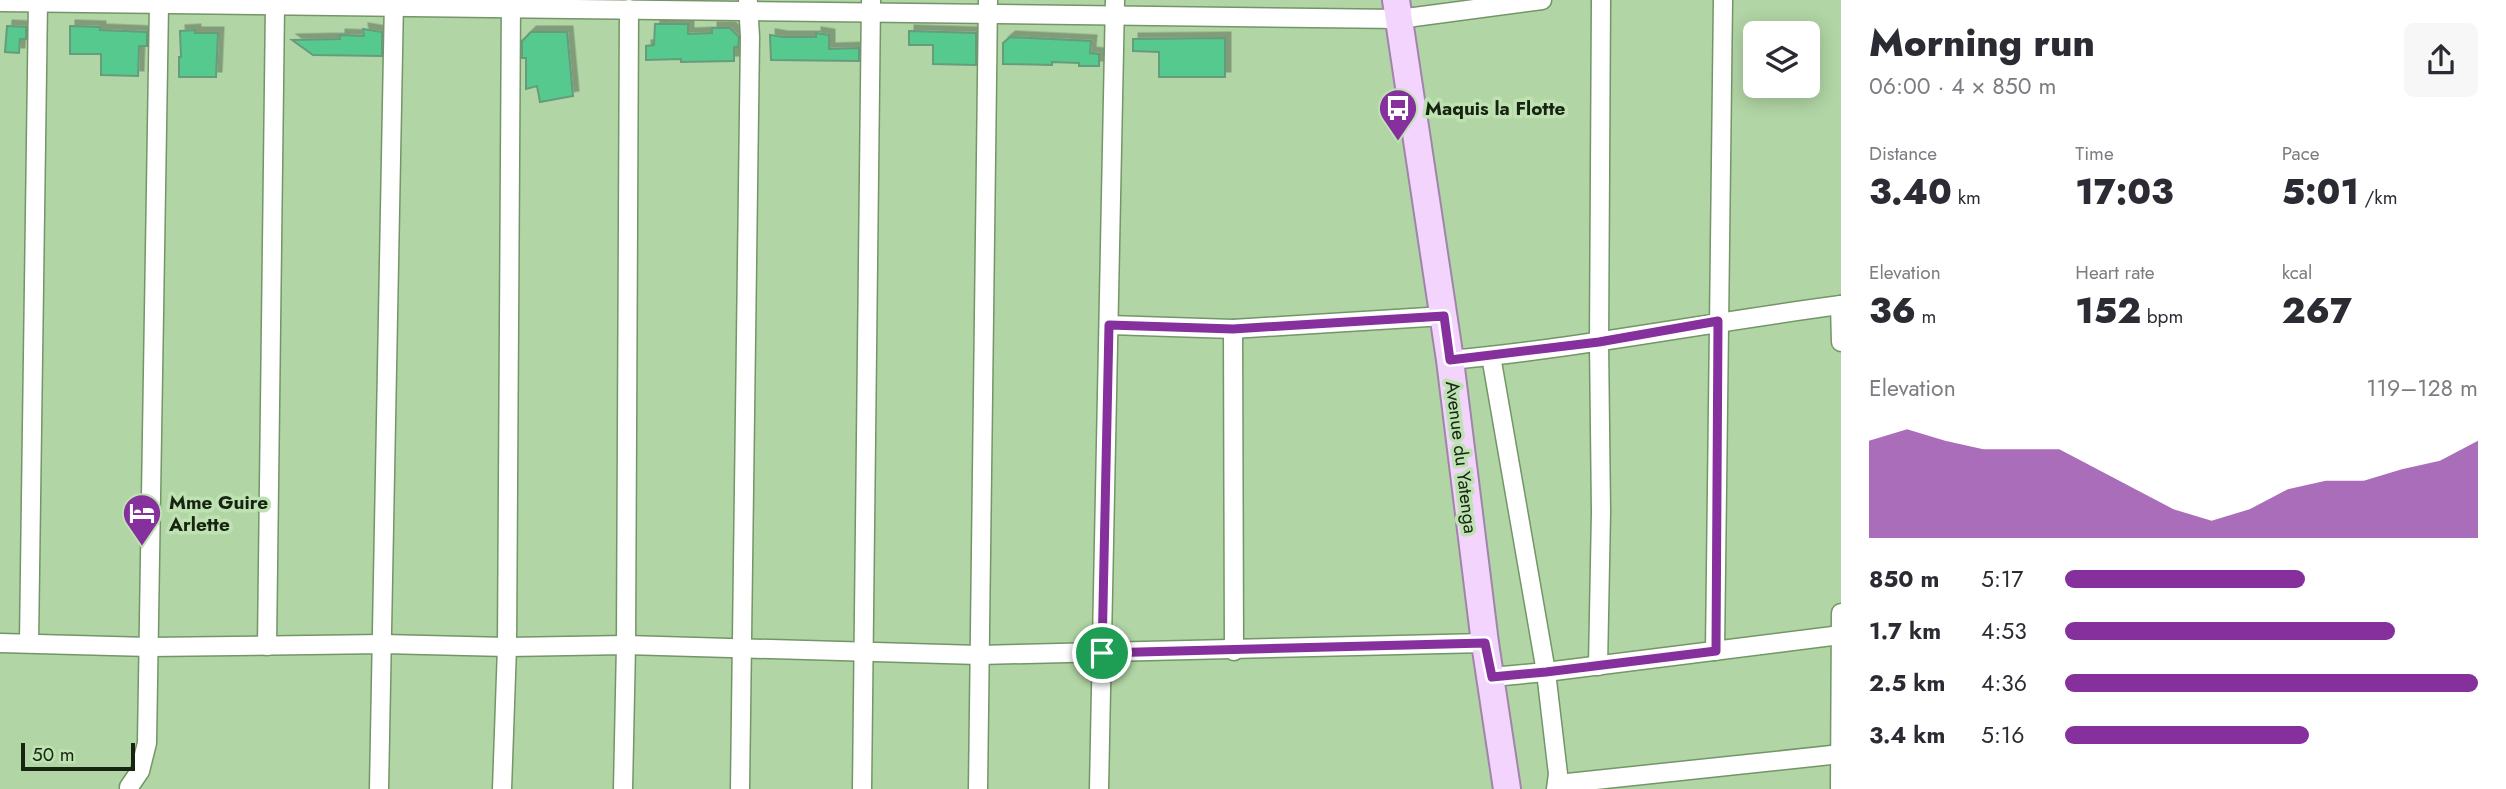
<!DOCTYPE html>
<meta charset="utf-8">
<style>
body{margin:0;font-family:Jost,sans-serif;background:#f7f7f7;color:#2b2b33;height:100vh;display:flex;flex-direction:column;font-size:26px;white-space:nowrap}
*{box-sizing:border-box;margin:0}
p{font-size:23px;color:#7c7c81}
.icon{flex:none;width:38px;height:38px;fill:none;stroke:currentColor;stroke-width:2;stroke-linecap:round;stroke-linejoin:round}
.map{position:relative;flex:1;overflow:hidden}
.side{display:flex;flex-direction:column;background:#fff;width:665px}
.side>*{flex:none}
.controls{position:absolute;left:1743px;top:21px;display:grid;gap:14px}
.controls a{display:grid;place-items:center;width:77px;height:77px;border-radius:10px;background:#fff;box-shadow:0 4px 18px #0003;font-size:35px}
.scale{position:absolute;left:21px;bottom:18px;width:114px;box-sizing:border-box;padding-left:7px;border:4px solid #172412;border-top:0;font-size:19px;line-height:24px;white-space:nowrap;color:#172412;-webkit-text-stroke:5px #bee2b2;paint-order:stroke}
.pin{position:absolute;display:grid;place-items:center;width:60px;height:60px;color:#fff;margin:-30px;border:4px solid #fff;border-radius:50%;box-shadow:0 2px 7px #0007}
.round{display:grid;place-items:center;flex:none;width:74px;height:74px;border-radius:10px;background:#f7f7f7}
.headline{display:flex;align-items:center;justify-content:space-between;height:119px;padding:0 28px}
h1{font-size:38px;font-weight:800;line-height:52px}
.stats{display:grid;grid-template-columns:repeat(3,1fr);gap:10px;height:119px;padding:7px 28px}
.stats div{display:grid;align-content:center}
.stats b{font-size:35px;font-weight:800}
.stats small{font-size:19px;font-weight:400}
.stats p{font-size:19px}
.chart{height:196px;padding:14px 28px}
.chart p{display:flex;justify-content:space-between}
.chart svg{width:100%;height:126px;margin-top:7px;fill:#85309d;opacity:.7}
ul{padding:0 28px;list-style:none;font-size:23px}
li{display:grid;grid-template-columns:112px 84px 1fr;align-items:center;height:52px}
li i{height:18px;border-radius:9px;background:#85309d}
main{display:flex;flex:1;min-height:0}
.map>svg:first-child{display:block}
.building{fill:#57c98e;stroke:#659c7c;stroke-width:2;filter:url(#shadow)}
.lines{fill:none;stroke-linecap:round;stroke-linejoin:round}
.street-casing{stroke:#749568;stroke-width:21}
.primary-casing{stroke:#a084a9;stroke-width:30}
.street{stroke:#fff;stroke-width:18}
.primary{stroke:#f2d4fd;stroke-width:26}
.route-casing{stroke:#fff;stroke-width:14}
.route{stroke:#85309d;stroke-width:9}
.labels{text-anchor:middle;stroke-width:7;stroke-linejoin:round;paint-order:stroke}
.poi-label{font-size:19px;font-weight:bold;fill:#172412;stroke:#bee2b2;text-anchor:start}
.street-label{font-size:19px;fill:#172412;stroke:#bee2b2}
</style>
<main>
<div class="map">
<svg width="1841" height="789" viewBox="0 0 1841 789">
<defs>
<filter id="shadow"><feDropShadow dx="5.5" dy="-5.5" stdDeviation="0" flood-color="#0004"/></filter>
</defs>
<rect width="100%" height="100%" fill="#b1d5a5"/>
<!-- building -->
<g class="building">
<polygon points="655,24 688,24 688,34 712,33 712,28 730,28 739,37 738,47 734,47 734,61 681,62 681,59 646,60 646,46 654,45"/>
<polygon points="7,26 26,27 26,39 20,39 19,53 5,52"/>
<polygon points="70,26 100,27 100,30 147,32 147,46 139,46 138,76 101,75 101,54 70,54"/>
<polygon points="363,29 382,32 382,56 313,55 292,40 340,39 340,35 364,36"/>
<polygon points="195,30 195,33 218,33 216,77 179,77 179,57 181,57 180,31"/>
<polygon points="909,31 976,33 976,65 933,64 933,45 909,45"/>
<polygon points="531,32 567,32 573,96 540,102 537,86 526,89 526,58 522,58 522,41"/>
<polygon points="816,33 829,35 829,49 859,48 859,61 771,60 770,35 783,37 816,37"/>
<polygon points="1010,37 1091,41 1090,53 1099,54 1099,66 1079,66 1079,63 1052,62 1052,65 1003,64 1003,43"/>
<polygon points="1225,38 1225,77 1159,77 1159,52 1133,51 1133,39"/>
</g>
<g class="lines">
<!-- street casing -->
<g class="street-casing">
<g id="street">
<polyline points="0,2 1399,19 1542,0"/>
<polyline points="1840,305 1841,342"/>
<polyline points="1109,325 1233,329 1444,316"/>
<polyline points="1233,329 1234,651"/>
<polyline points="1491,356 1546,672 1558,774 1556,789"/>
<path d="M 1450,360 C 1581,348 1710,322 1841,305"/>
<polyline points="29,642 38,0"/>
<polyline points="0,643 149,647 383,644 507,647 626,645 979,655 1485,643"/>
<polyline points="267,646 275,5"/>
<polyline points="1715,651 1723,0"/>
<polyline points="1598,666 1601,512 1599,342 1601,0"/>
<polyline points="1492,677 1546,672 1841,635"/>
<polyline points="1558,784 1841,754"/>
<polyline points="129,787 140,771 147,743 159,4"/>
<polyline points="379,789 394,0"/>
<polyline points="502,789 507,647 511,0"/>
<polyline points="623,789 626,645 629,9"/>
<polyline points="740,789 750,37 748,2"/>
<polyline points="862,789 871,0"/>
<polyline points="978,789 988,0"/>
<polyline points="1099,789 1115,0"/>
<polyline points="1840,789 1841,613"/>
</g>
</g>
<!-- primary casing -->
<g class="primary-casing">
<polyline id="primary" points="1396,0 1450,360 1485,643 1507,789"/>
</g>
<!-- street -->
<use href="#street" class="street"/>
<!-- primary -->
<use href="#primary" class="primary"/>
</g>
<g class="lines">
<!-- route casing -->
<g class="route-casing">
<polygon id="route" points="1444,316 1450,360 1599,342 1718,321 1716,651 1546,672 1492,677 1485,643 1102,653 1109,325 1233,329"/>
</g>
<!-- route -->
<use href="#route" class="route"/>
</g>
<!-- icons -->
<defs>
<g id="bus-pin" transform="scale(2.0125)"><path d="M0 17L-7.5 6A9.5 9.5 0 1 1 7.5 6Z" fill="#85309d" stroke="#bee2b2"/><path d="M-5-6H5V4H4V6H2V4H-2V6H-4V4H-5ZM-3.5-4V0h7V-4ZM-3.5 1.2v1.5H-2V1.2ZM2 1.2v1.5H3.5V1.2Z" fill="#fff"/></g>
<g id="hotel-pin" transform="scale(2.0125)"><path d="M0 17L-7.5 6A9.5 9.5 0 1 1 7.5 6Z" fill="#85309d" stroke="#bee2b2"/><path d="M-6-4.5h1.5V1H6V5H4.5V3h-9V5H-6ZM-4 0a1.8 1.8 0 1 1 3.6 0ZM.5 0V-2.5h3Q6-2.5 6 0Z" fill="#fff"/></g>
</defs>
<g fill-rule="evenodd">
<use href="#bus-pin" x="1398" y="108"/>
<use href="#hotel-pin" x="142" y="513"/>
</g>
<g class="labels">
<!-- poi labels -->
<g class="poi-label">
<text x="1425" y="115">Maquis la Flotte</text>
<text x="169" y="509">Mme Guire<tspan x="169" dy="22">Arlette</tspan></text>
</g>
<!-- street labels -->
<g class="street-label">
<text transform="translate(1462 457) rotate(83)" y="7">Avenue du Yatenga</text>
</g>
</g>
</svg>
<div class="controls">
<a><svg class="icon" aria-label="layers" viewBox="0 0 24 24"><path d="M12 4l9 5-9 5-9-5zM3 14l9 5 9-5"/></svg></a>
</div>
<div class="scale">50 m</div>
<div class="pin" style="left:1102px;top:653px;background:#1e9e55"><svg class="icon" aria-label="arrive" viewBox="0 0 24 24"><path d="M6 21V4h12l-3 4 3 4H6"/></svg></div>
</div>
<section class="side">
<div class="headline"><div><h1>Morning run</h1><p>06:00 · 4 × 850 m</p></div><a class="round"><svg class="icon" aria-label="share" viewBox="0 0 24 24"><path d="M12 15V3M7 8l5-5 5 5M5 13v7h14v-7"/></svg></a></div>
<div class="stats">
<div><p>Distance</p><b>3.40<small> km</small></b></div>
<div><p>Time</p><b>17:03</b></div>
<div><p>Pace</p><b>5:01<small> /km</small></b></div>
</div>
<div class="stats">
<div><p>Elevation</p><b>36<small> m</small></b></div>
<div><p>Heart rate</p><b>152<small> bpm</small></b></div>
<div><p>kcal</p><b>267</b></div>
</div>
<div class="chart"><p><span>Elevation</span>119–128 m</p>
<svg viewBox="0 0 160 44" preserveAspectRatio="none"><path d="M0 44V10L10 6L20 10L30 13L40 13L50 13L60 20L70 27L80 34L90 38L100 34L110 27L120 24L130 24L140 20L150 17L160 10V44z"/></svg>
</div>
<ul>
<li><b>850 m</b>5:17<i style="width:58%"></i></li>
<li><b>1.7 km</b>4:53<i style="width:80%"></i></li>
<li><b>2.5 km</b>4:36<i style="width:100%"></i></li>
<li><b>3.4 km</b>5:16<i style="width:59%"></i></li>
</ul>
</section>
</main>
